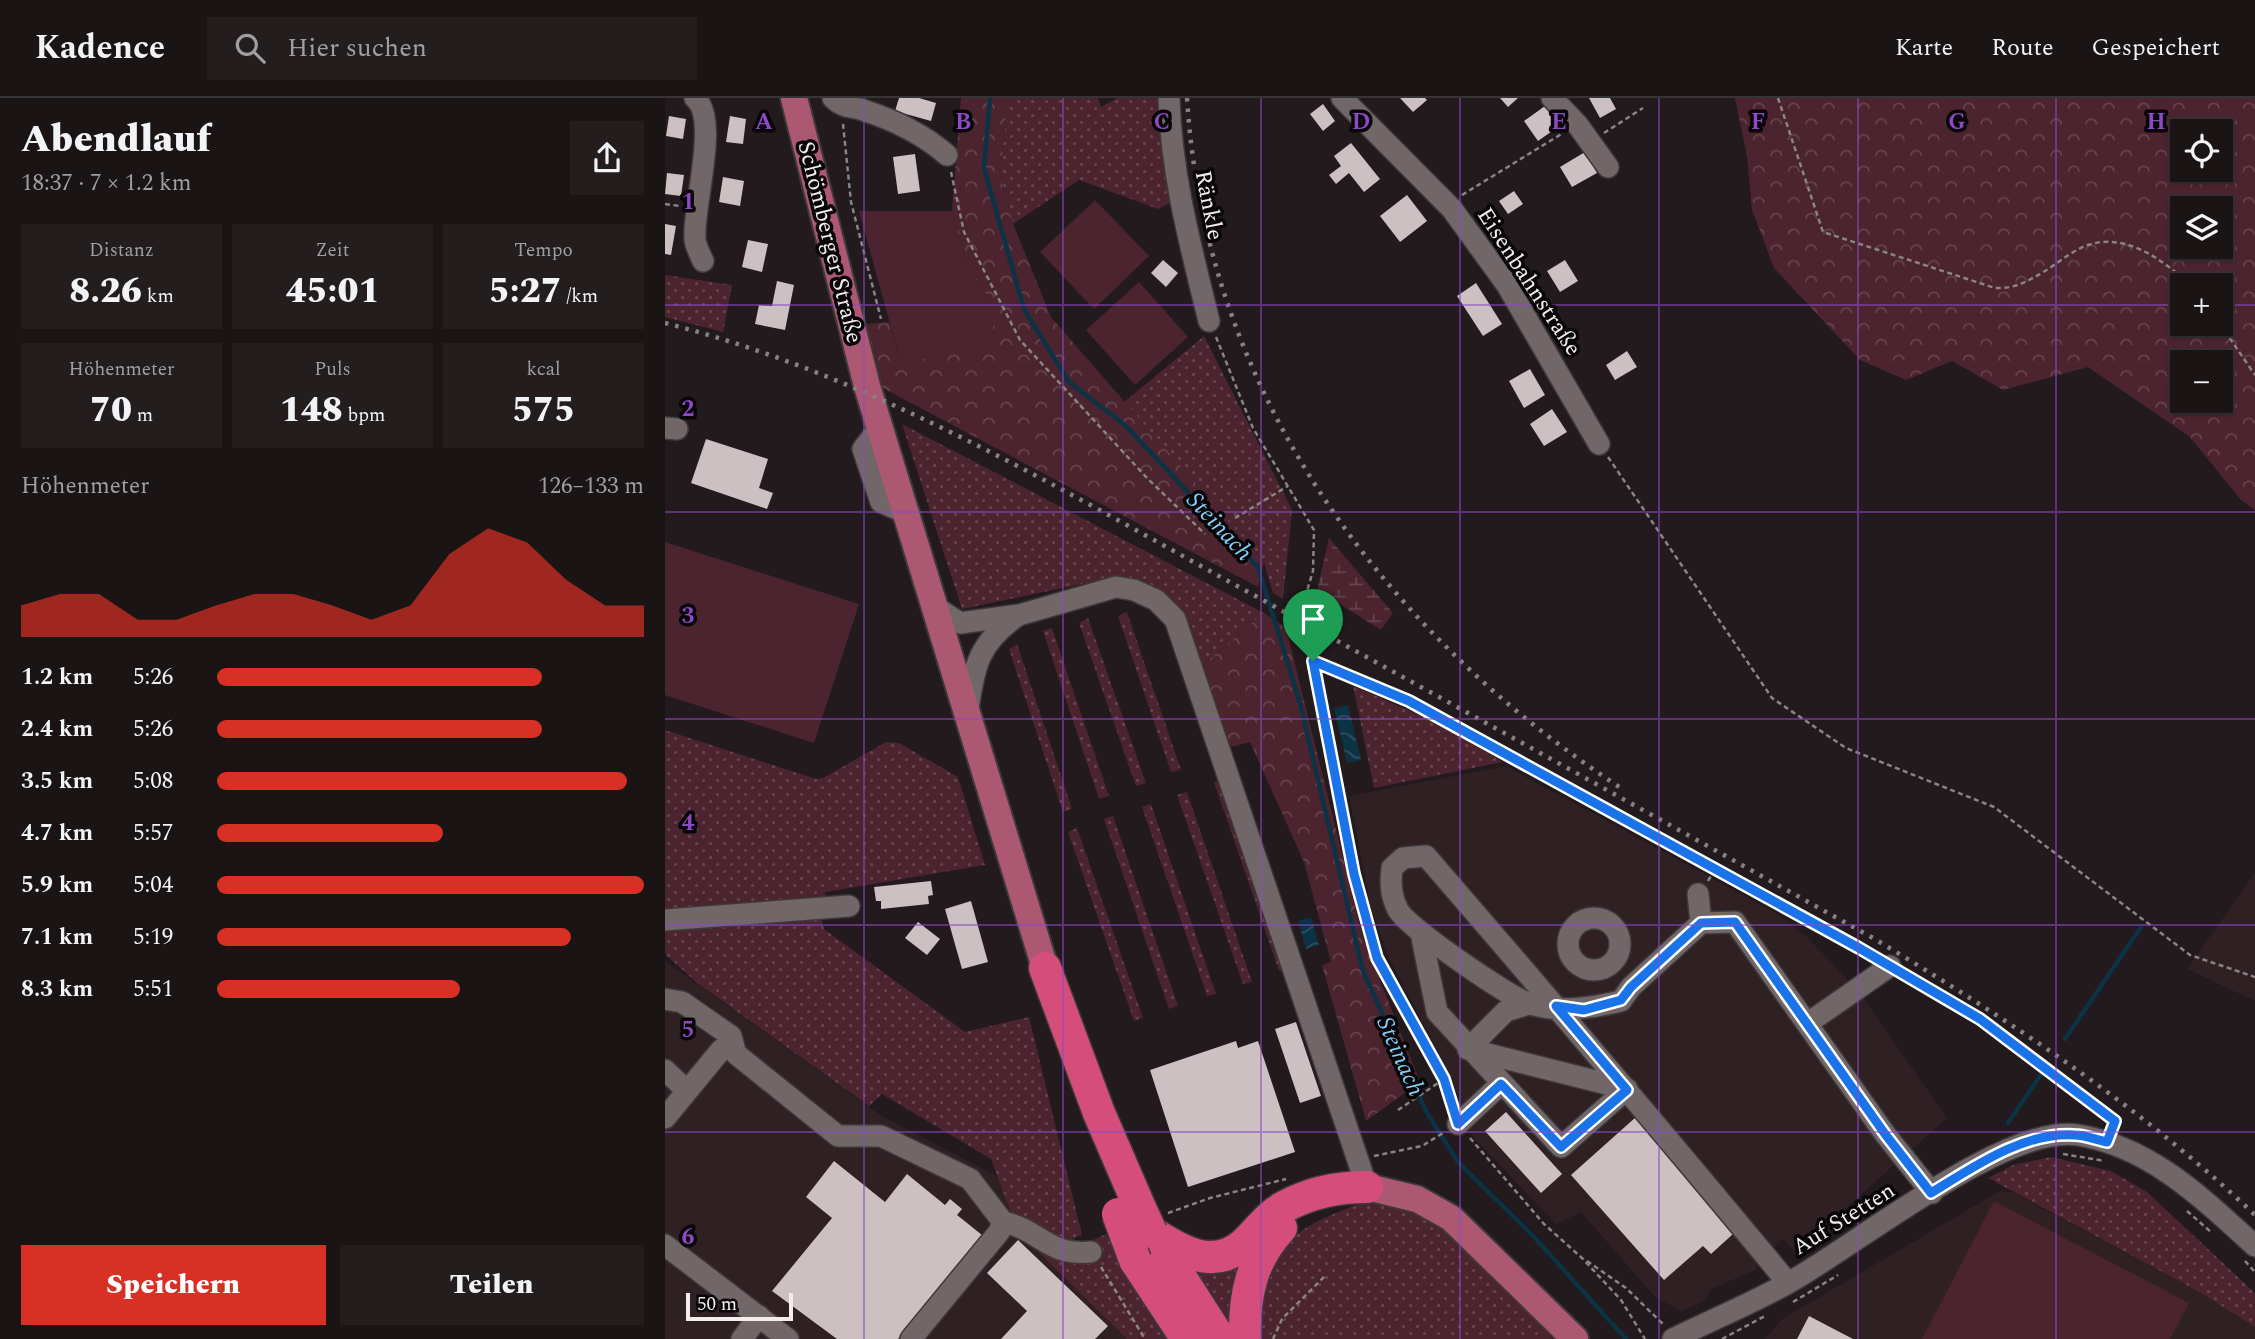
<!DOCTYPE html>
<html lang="de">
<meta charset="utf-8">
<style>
body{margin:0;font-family:Spectral,serif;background:#231d1e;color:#f1f3f6;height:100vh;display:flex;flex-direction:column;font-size:26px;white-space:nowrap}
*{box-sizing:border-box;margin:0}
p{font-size:23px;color:#9f9ea0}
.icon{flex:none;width:38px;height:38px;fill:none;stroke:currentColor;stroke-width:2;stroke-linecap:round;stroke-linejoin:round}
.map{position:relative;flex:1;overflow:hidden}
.details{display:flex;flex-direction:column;background:#1a1415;width:665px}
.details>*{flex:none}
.controls{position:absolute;left:1505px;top:21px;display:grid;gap:14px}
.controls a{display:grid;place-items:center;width:63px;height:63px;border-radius:0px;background:#1a1415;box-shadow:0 2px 5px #0004,0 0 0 2px #383334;font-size:35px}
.scale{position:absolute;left:21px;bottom:18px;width:107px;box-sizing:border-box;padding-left:7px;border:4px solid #f3edee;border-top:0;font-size:19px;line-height:24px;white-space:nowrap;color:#f3edee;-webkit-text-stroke:5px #090607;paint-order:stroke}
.pin{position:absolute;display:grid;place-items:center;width:60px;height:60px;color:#fff;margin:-72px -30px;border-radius:50% 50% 50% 0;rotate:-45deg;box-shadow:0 0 7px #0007}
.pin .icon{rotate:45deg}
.round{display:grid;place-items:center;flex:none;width:74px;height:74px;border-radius:0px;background:#231d1e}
.summary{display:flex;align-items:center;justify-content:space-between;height:119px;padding:0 21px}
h1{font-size:38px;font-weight:800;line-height:52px}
.stats{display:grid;grid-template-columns:repeat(3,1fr);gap:10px;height:119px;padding:7px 21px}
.stats div{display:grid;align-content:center;border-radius:0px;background:#231d1e;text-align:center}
.stats b{font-size:35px;font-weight:800}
.stats small{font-size:19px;font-weight:400}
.stats p{font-size:19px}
.chart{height:196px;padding:14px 21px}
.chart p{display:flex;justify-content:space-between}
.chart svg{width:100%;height:126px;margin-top:7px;fill:#d93025;opacity:.7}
.primary-button{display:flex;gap:14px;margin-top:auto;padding:14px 21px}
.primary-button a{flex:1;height:80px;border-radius:0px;background:#d93025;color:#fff;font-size:28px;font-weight:800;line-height:80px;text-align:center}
.primary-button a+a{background:#231d1e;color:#f1f3f6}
ul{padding:0 21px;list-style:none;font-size:23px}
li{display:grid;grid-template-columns:112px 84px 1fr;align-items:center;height:52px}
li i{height:18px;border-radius:9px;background:#d93025}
header{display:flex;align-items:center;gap:42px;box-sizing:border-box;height:98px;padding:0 35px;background:#1a1415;border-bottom:2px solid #383334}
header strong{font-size:33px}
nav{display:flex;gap:38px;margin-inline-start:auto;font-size:24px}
.search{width:490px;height:63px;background:#231d1e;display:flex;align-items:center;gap:18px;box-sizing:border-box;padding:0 24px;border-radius:0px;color:#9f9ea0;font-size:26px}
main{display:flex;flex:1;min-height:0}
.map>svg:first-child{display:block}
.built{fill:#2f2024}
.grass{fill:url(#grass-dots)}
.forest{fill:url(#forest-crowns);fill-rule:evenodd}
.wetland{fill:url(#wetland-marsh)}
.green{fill:#4b242f}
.water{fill:url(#water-waves)}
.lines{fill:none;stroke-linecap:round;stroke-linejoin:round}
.stream{stroke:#0c3245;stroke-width:4.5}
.building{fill:#ccc0c2}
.minor-casing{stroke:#3e3839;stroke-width:24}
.major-casing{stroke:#3e3839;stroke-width:30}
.highway-casing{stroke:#3e3839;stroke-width:35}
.path{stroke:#8b8485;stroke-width:2.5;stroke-dasharray:5 3.5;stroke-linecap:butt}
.minor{stroke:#716668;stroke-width:21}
.major{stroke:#ad5873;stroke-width:26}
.highway{stroke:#d54e7b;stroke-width:32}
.rail{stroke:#888182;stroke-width:4.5;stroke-dasharray:3.5 7;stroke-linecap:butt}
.highway-bridge-casing{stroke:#3e3839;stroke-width:35;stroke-linecap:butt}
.highway-bridge{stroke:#d54e7b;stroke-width:32}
.route-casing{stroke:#fff;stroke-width:14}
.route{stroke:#1a73e8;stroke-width:9}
.grid{fill:none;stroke:#8d49c6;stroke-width:2;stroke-opacity:0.55}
.labels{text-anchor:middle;stroke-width:7;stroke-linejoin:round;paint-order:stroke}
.street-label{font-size:23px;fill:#f3edee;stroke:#090607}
.water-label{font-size:24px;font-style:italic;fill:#83cef9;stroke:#090607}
.grid-label{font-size:23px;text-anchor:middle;font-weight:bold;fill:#8d49c6;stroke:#090607;stroke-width:7;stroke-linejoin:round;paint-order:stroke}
</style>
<header>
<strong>Kadence</strong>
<div class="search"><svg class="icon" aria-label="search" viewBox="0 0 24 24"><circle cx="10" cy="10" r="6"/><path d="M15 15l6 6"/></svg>Hier suchen</div>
<nav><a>Karte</a><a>Route</a><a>Gespeichert</a></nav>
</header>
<main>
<section class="details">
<div class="summary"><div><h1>Abendlauf</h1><p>18:37 · 7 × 1.2 km</p></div><a class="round"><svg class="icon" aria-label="share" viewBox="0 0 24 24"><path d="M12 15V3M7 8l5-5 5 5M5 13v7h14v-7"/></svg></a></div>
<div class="stats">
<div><p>Distanz</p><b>8.26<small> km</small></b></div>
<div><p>Zeit</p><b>45:01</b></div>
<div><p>Tempo</p><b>5:27<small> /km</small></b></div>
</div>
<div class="stats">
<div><p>Höhenmeter</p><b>70<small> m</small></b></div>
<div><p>Puls</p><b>148<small> bpm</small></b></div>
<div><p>kcal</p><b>575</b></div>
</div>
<div class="chart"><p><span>Höhenmeter</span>126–133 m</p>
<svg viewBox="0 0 160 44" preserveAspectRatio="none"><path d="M0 44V33L10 29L20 29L30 38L40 38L50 33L60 29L70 29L80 33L90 38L100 33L110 15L120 6L130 11L140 24L150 33L160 33V44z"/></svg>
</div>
<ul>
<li><b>1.2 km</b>5:26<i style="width:76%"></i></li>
<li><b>2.4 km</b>5:26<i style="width:76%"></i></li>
<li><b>3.5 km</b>5:08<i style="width:96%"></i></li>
<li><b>4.7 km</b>5:57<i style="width:53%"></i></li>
<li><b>5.9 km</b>5:04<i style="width:100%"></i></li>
<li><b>7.1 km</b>5:19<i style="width:83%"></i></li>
<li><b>8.3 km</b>5:51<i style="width:57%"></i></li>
</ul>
<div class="primary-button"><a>Speichern</a><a>Teilen</a></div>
</section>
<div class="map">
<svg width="1590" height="1241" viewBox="0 0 1590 1241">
<defs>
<pattern id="grass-dots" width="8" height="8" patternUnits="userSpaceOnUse" patternTransform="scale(1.75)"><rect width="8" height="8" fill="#4b242f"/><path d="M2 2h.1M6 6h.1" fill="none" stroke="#65444d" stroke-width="1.8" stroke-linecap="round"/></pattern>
<pattern id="forest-crowns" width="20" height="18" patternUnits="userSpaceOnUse" patternTransform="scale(1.75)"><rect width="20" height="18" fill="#4b242f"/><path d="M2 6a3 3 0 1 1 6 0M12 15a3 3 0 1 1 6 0" fill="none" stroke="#65444d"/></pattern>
<pattern id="wetland-marsh" width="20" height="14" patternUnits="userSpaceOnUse" patternTransform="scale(1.75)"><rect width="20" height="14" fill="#4b242f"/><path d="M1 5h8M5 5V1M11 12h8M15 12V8" fill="none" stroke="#65444d"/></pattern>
<pattern id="water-waves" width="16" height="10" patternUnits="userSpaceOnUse" patternTransform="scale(1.75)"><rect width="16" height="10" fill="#0c3245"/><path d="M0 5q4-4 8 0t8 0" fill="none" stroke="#305060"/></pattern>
</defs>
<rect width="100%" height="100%" fill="#221a1c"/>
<!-- built -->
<g class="built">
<polygon points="841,668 1111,815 1142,839 1192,891 1282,1020 1130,1155 1118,1141 1091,1166 1093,1171 1046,1191 1040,1203 1016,1213 990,1199 916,1114 891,1126 808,1039 787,982 721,854 706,810 684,698"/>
<polygon points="1590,775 1590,903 1522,871"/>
<polygon points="0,863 217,1018 336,1080 407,1136 478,1241 0,1241"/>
<polygon points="1335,1093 1347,1094 1536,1195 1590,1229 1590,1241 1100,1241 1117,1221"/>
</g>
<!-- grass -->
<g class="grass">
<polygon points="343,0 433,0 436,9 452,0 493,0 508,103 493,111 414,82 348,126 335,76"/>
<polygon points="0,177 67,187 58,234 0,219"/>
<polygon points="539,238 627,412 618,501 608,495 599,464 459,304"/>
<polygon points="237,326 599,515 534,570 519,516 482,490 446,480 297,511"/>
<polygon points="462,514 516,672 506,674 453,518"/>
<polygon points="423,520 481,685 471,688 414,525"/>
<polygon points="387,530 444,698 434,701 378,533"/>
<polygon points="352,546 407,711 398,714 344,551"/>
<polygon points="688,588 766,622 838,664 709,690"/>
<polygon points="0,632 151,681 158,680 221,644 234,645 293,679 320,767 160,794 161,800 0,813"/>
<polygon points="558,681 623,871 614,873 549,684"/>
<polygon points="522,694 587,884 578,886 512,697"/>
<polygon points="486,706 551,896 542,898 477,709"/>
<polygon points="448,718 513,908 504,911 439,721"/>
<polygon points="412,730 478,920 477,920 469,923 403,734"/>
<polygon points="154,814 159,831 300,934 364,919 417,1137 394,1145 347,1118 326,1061 217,996 204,1008 32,885 0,856 0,832"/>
<polygon points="1386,1059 1446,1073 1482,1094 1590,1195 1590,1229 1536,1195 1323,1080 1348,1067"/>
<path d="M 703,1103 C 779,1110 827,1177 879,1228 L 887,1241 L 587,1241 C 592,1221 595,1184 605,1167 C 627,1129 664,1117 703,1103 Z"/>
<polygon points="350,1131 395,1157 450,1132 505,1241 462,1241"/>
<polygon points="590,1147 570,1241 516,1163"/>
</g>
<!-- forest -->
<g class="forest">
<polygon points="296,0 343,0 335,76 348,126 386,219 599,464 593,489 214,288 199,226 224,224 236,266 327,206 302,167 287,113"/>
<path d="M 1070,0 L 1590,0 L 1590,412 L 1576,402 L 1525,339 L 1423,269 L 1338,292 L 1287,263 L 1241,282 L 1195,262 L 1109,170 L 1087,112 L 1082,58 ZM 1517,33 L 1556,33 L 1556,72 L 1517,72 ZM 1517,110 L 1556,110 L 1556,149 L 1517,149 ZM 1517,187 L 1556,187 L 1556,226 L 1517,226 ZM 1517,264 L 1556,264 L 1556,303 L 1517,303 Z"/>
<polygon points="599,515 621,530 697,836 755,984 701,1023 657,867 666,864 639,764 585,644 562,650 534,570"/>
</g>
<!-- wetland -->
<polygon class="wetland" points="664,440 728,515 716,532 652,492"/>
<!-- green -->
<g class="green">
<polygon points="430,102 484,158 429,211 375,154"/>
<polygon points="194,113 287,113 302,167 327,206 329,244 236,266"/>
<polygon points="474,184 523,239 470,287 421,232"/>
<polygon points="0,444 194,506 149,645 0,597"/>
<polygon points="1329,1103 1524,1205 1505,1241 1257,1241"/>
</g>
<!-- water -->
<g class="water">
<polygon points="683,607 696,662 682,665 669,610"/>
<polygon points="646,819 654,847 641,851 633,823"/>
</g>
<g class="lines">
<!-- stream -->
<g class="stream">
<polyline points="325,0 319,70 359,211 404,284 461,328 593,469 635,605 698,873 762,1015 793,1064 870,1140 961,1241"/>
<polyline points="1400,941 1476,829"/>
<polyline points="1343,1025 1377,975"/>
</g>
</g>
<!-- building -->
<g class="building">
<polygon points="234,0 254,0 271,5 266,23 230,13"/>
<polygon points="735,0 760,0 762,2 748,14"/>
<polygon points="835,0 853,0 843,9"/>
<polygon points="924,0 945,0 951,11 935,20"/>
<polygon points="658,6 670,23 658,33 645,16"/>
<polygon points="880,8 887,18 893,13 900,24 873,43 859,23"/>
<polygon points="4,18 21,21 18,41 1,38"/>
<polygon points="65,18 81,21 78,46 61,44"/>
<polygon points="686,45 715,81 699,94 684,75 671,86 664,77 676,68 669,58"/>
<polygon points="920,54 932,75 907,89 895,69"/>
<polygon points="250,56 255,93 233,96 228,59"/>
<polygon points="2,75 19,77 16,98 0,96"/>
<polygon points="58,79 79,83 75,108 54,104"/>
<polygon points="849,93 858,106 843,116 834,103"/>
<polygon points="742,97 762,123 735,144 715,118"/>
<polygon points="0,126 11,128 6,157 0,156"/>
<polygon points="83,142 103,146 97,174 77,169"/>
<polygon points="498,162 513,175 501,189 486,175"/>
<polygon points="900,162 913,183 895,194 882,173"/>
<polygon points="112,183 129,187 120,232 90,226 94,207 107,208"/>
<polygon points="811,185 837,226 818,238 792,198"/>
<polygon points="962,253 972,269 950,282 941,267"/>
<polygon points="865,271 880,297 859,310 844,283"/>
<polygon points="887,311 902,334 879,348 865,326"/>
<polygon points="41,341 103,361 94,390 108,395 102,411 26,385"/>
<polygon points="266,783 268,797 263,798 264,806 216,811 216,803 211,803 209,789"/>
<polygon points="306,803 323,864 297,871 280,811"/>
<polygon points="253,824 275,841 262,857 240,840"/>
<polygon points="631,924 656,998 635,1005 610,931"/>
<polygon points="571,943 573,950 593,943 630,1054 523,1089 485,972"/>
<polygon points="841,1014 897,1076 876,1095 820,1033"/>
<polygon points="971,1019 1065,1125 1061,1128 1068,1136 1046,1156 1038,1148 999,1182 906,1077"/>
<polygon points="169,1063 220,1104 242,1076 280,1107 285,1101 297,1111 292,1117 317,1137 233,1241 172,1241 107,1193 167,1120 141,1099"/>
<polygon points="353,1142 443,1228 430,1241 336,1241 362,1213 322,1175"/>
<polygon points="1144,1218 1188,1241 1132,1241"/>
</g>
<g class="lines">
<!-- minor casing -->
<g class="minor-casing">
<g id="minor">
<path d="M 30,0 C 55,21 27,110 30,142 C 31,149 35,156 38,163"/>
<path d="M 168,0 C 178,10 185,8 198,12 C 229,22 258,36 282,57"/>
<path d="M 504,0 C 506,76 526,150 544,223"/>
<polyline points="677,0 787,111 842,187 934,346"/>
<polyline points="887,0 912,26 943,69"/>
<polyline points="216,328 198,351 216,404 243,416"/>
<polyline points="0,330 12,331"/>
<polyline points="272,510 295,525 354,517 451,489 469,492 491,502 510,521 702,1089"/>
<path d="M 303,612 C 309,567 314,545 352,518"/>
<polyline points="1033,796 1036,825"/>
<circle cx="929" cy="846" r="26"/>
<polyline points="0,822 184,808"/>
<polyline points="756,835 772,914 896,1049 962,991 803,951"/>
<path d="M 0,901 L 17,904 L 66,938 L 71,956 L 173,1038 L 216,1038 L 305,1081 L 338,1124 C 376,1132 381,1158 426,1154"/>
<polyline points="1143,925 1225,868"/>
<polyline points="803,951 841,913 864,906"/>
<polyline points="0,972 21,992"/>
<polyline points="0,1020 56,952 68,946"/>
<polyline points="793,1026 836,986"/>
<polyline points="0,1147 123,1241"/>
<path d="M 1123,1185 C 1004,1041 883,899 761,758 L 738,760 L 727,770 C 725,786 726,798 733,812 C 743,830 844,899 865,906 C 895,915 927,910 956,903 L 966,889 L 1036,825 L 1070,824 L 1220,1036 L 1267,1095"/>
<polyline points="77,1241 94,1218"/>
<polyline points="246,1241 334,1134 338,1124"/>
<path d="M 1008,1241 C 1046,1222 1086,1206 1123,1185 C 1189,1149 1341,1025 1413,1037 C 1486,1049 1537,1100 1590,1148"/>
</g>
</g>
<!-- major casing -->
<g class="major-casing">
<g id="major">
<polyline points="129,0 202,288 380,870"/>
<polyline points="702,1089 752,1101 786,1120 910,1241"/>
</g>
</g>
<!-- highway casing -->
<g class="highway-casing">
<g id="highway">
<polyline points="380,870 434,1015 475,1110"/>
<path d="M 486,1134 C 515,1153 548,1173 579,1146 C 592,1134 603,1118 619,1109 C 646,1094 672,1089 702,1089"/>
<polyline points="489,1138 555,1241"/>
<polyline points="470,1162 522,1241"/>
<path d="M 580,1241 C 579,1198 586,1162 616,1130"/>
</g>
</g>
<!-- path -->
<g class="path">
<path d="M 1113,0 L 1158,134 L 1330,190 C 1350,191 1363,183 1380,173 C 1393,165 1408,152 1423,147 C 1462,134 1499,163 1525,187"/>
<polyline points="178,26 186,104 216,221"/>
<polyline points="939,35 978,10"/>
<polyline points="286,74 299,134 355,242 482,380 540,436"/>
<polyline points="797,97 898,35"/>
<polyline points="0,106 15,108"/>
<polyline points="1555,226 1590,277"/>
<polyline points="551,239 588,330 649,432 648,473 633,523 648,563 689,776 712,860 779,981 787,1007"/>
<polyline points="943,359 1107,600 1181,650 1329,709 1525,857 1590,879"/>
<polyline points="570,420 623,388"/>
<polyline points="648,563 744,603 1208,859"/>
<polyline points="1043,783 1050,771"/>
<polyline points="1238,876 1315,921 1450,1023 1448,1027"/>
<polyline points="733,1012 779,981"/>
<polyline points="805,1040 879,1126 917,1160 956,1202 980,1241"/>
<polyline points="1398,1056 1440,1063"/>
<polyline points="709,1058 757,1048 778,1035"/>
<polyline points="1522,1113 1546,1134"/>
<polyline points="503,1115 545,1100 621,1081"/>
<polyline points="922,1163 961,1190 1000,1228"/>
<polyline points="1580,1163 1590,1174"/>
<polyline points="436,1169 480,1241"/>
<polyline points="1128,1204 1173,1177"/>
<polyline points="608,1241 617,1221 661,1177"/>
<polyline points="1057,1241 1100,1218"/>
</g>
<!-- minor -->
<use href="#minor" class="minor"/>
<!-- major -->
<use href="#major" class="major"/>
<!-- highway -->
<use href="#highway" class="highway"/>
<!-- rail -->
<g class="rail">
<path d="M 522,0 C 540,292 717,534 956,690"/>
<path d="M 0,225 C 201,276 383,384 563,483 C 779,601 994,721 1208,840 C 1344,922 1475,1008 1590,1117"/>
</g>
<!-- highway-bridge casing -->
<g class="highway-bridge-casing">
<g id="highway-bridge">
<polyline points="475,1110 486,1134"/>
<polyline points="453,1116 470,1162"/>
</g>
</g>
<!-- highway-bridge -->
<use href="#highway-bridge" class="highway-bridge"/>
</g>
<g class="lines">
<!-- route casing -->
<g class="route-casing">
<path id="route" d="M 648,563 L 744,603 L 1194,850 L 1315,921 L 1450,1023 L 1442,1044 C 1432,1042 1420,1037 1410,1037 C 1359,1033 1307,1070 1266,1095 L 1220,1036 L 1070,824 L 1036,825 L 966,889 L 956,902 L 919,912 L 891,908 L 962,992 L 896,1049 L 836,986 L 793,1026 L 779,981 L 712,860 L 689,776 Z"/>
</g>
<!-- route -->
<use href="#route" class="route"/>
</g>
<!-- grid -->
<path class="grid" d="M 199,0 L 199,1241M 398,0 L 398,1241M 596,0 L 596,1241M 795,0 L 795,1241M 994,0 L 994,1241M 1193,0 L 1193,1241M 1391,0 L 1391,1241M 0,207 L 1517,207M 1556,207 L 1590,207M 0,414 L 1590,414M 0,621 L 1590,621M 0,827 L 1590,827M 0,1034 L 1590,1034"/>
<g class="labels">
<!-- street labels -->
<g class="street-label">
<text transform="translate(545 107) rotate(79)" y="8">Ränkle</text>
<text transform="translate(166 144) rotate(76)" y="8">Schömberger Straße</text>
<text transform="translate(865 183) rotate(57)" y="8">Eisenbahnstraße</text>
<text transform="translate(1178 1120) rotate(-32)" y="8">Auf Stetten</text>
</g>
<!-- water labels -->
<g class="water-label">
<text transform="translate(555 428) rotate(47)" y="8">Steinach</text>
<text transform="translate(736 958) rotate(66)" y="8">Steinach</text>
</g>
</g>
<g class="grid-label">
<text x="99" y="31">A</text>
<text x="298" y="31">B</text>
<text x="497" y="31">C</text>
<text x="696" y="31">D</text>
<text x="894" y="31">E</text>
<text x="1093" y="31">F</text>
<text x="1292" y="31">G</text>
<text x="1491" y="31">H</text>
<text x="23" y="111">1</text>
<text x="23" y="318">2</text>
<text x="23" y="525">3</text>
<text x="23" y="732">4</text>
<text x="23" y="939">5</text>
<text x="23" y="1146">6</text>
</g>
</svg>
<div class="controls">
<a><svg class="icon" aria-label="locate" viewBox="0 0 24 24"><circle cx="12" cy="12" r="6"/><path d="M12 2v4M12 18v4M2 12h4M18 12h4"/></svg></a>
<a><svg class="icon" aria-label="layers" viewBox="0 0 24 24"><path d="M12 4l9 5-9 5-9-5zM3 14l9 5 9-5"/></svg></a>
<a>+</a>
<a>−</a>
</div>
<div class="scale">50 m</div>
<div class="pin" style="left:648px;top:563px;background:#1e9e55"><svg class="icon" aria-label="arrive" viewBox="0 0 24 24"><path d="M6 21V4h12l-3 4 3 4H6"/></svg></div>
</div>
</main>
